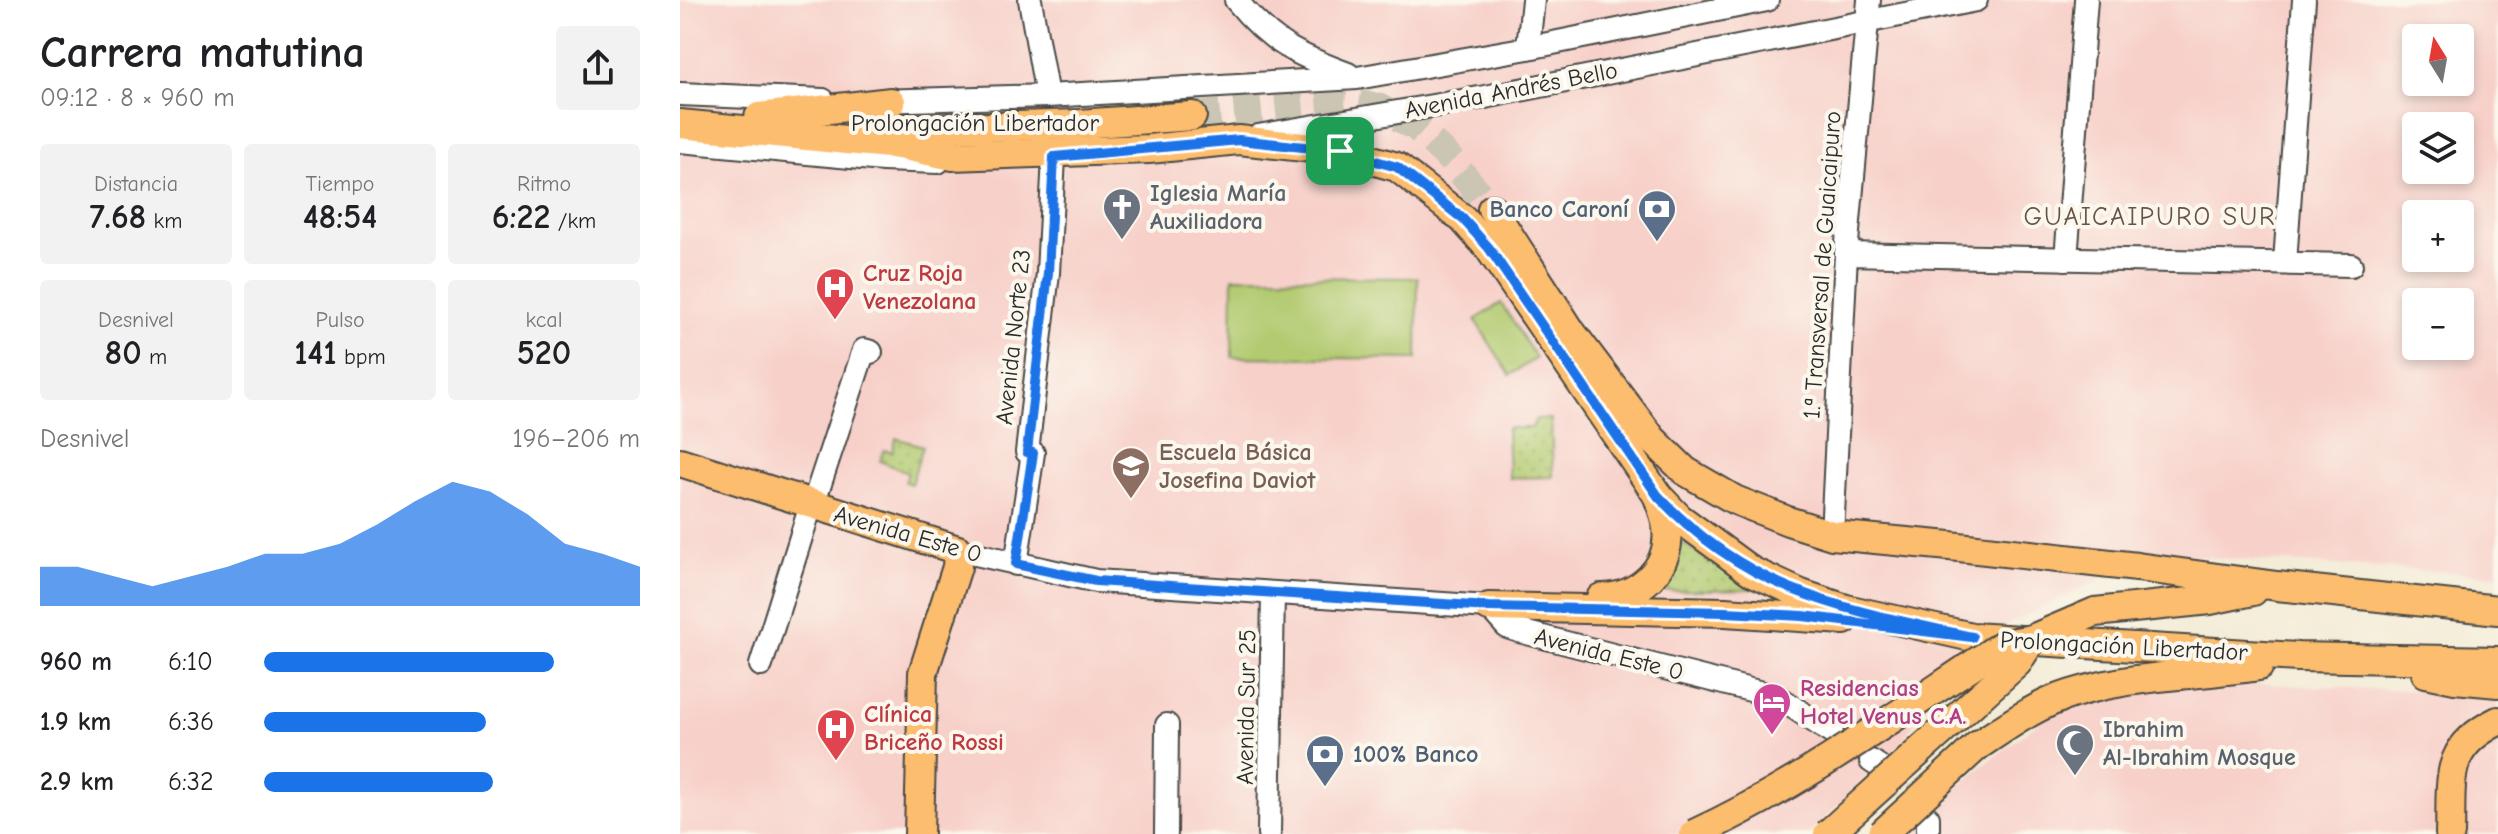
<!DOCTYPE html>
<html lang="es">
<meta charset="utf-8">
<style>
body{margin:0;font-family:"Comic Neue",sans-serif;background:#f2f2f2;color:#202124;height:100vh;display:flex;flex-direction:column;font-size:30px;white-space:nowrap}
*{box-sizing:border-box;margin:0}
p{font-size:26px;color:#757577}
.icon{flex:none;width:44px;height:44px;fill:none;stroke:currentColor;stroke-width:2;stroke-linecap:round;stroke-linejoin:round}
.map{position:relative;flex:1;overflow:hidden}
.details{display:flex;flex-direction:column;background:#fff;width:680px}
.details>*{flex:none}
.needle{width:52px;rotate:349deg}
.tools{position:absolute;left:1722px;top:24px;display:grid;gap:16px}
.tools a{display:grid;place-items:center;width:72px;height:72px;border-radius:8px;background:#fff;box-shadow:0 4px 12px #0003;font-size:40px}
.pin{position:absolute;display:grid;place-items:center;width:68px;height:68px;color:#fff;margin:-34px;border-radius:16px;box-shadow:0 4px 12px #0006}
.round{display:grid;place-items:center;flex:none;width:84px;height:84px;border-radius:8px;background:#f2f2f2}
.head{display:flex;align-items:center;justify-content:space-between;height:136px;padding:0 40px}
h1{font-size:44px;font-weight:700;line-height:60px}
.figures{display:grid;grid-template-columns:repeat(3,1fr);gap:12px;height:136px;padding:8px 40px}
.figures div{display:grid;align-content:center;border-radius:8px;background:#f2f2f2;text-align:center}
.figures b{font-size:34px;font-weight:700}
.figures small{font-size:22px;font-weight:400}
.figures p{font-size:22px}
.chart{height:224px;padding:16px 40px}
.chart p{display:flex;justify-content:space-between}
.chart svg{width:100%;height:144px;margin-top:8px;fill:#1a73e8;opacity:.7}
ul{padding:0 40px;list-style:none;font-size:26px}
li{display:grid;grid-template-columns:128px 96px 1fr;align-items:center;height:60px}
li i{height:20px;border-radius:10px;background:#1a73e8}
main{display:flex;flex:1;min-height:0}
.map>svg:first-child{display:block}
.built{fill:#f7d0c9;fill-rule:evenodd}
.park{fill:url(#park-dots);stroke:#6e7b4e;stroke-width:2}
.pitch{fill:#b2cb71;stroke:#6e7b4e;stroke-width:2}
.lines{fill:none;stroke-linecap:round;stroke-linejoin:round}
.major-tunnel{stroke:#cbc5b3;stroke-width:28;stroke-dasharray:28 14;stroke-linecap:butt}
.minor-casing{stroke:#494844;stroke-width:26}
.major-casing{stroke:#494844;stroke-width:32}
.minor{stroke:#fff;stroke-width:22}
.major{stroke:#fcbd6e;stroke-width:28}
.major-bridge-casing{stroke:#494844;stroke-width:32;stroke-linecap:butt}
.major-bridge{stroke:#fcbd6e;stroke-width:28}
.route-casing{stroke:#fff;stroke-width:16}
.route{stroke:#1a73e8;stroke-width:10}
.labels{text-anchor:middle;stroke-width:8;stroke-linejoin:round;paint-order:stroke}
.street-label{font-size:24px;fill:#2b2b2b;stroke:#fbf7ec}
.worship-label{font-size:24px;font-weight:bold;fill:#5b616d;stroke:#fbf7ec;text-anchor:start}
.service-label{font-size:24px;font-weight:bold;fill:#4e5e75;stroke:#fbf7ec;text-anchor:end}
.health-label{font-size:24px;font-weight:bold;fill:#be3a42;stroke:#fbf7ec;text-anchor:start}
.education-label{font-size:24px;font-weight:bold;fill:#785e54;stroke:#fbf7ec;text-anchor:start}
.hotel-label{font-size:24px;font-weight:bold;fill:#b23c85;stroke:#fbf7ec;text-anchor:start}
.neighbourhood-label{font-size:26px;letter-spacing:2px;fill:#665348;stroke:#fbf7ec}
</style>
<main>
<section class="details">
<div class="head"><div><h1>Carrera matutina</h1><p>09:12 · 8 × 960 m</p></div><a class="round"><svg class="icon" aria-label="share" viewBox="0 0 24 24"><path d="M12 15V3M7 8l5-5 5 5M5 13v7h14v-7"/></svg></a></div>
<div class="figures">
<div><p>Distancia</p><b>7.68<small> km</small></b></div>
<div><p>Tiempo</p><b>48:54</b></div>
<div><p>Ritmo</p><b>6:22<small> /km</small></b></div>
</div>
<div class="figures">
<div><p>Desnivel</p><b>80<small> m</small></b></div>
<div><p>Pulso</p><b>141<small> bpm</small></b></div>
<div><p>kcal</p><b>520</b></div>
</div>
<div class="chart"><p><span>Desnivel</span>196–206 m</p>
<svg viewBox="0 0 160 44" preserveAspectRatio="none"><path d="M0 44V32L10 32L20 35L30 38L40 35L50 32L60 28L70 28L80 25L90 19L100 12L110 6L120 9L130 16L140 25L150 28L160 32V44z"/></svg>
</div>
<ul>
<li><b>960 m</b>6:10<i style="width:77%"></i></li>
<li><b>1.9 km</b>6:36<i style="width:59%"></i></li>
<li><b>2.9 km</b>6:32<i style="width:61%"></i></li>
</ul>
</section>
<div class="map">
<svg width="1818" height="834" viewBox="0 0 1818 834">
<defs>
<pattern id="park-dots" width="8" height="8" patternUnits="userSpaceOnUse" patternTransform="scale(2)"><rect width="8" height="8" fill="#b2cb71"/><path d="M2 2h.1M6 6h.1" fill="none" stroke="#99ae62" stroke-width="1.8" stroke-linecap="round"/></pattern>
</defs>
<rect width="100%" height="100%" fill="#fbf7ec"/>
<filter id="ink" filterUnits="userSpaceOnUse"><feTurbulence type="fractalNoise" baseFrequency=".0125" numOctaves="2"/><feDisplacementMap in="SourceGraphic" scale="16" xChannelSelector="R" yChannelSelector="G"/><feConvolveMatrix kernelMatrix="1 2 1 2 8 2 1 2 1" color-interpolation-filters="sRGB"/></filter>
<filter id="wash" filterUnits="userSpaceOnUse"><feTurbulence type="fractalNoise" baseFrequency=".006" numOctaves="4" result="noise"/><feDisplacementMap in="SourceGraphic" scale="32" xChannelSelector="R" yChannelSelector="G"/><feGaussianBlur stdDeviation="1.8" result="paint"/><feColorMatrix in="noise" values="0 0 0 0 0 0 0 0 0 0 0 0 0 0 0 0 0 1.4 0 .05"/><feComposite in="paint" operator="in"/></filter>
<g filter="url(#wash)">
<rect width="100%" height="100%" fill="#f3ebd5"/>
<!-- built -->
<g class="built">
<path d="M 0,0 L 1818,0 L 1818,575 L 1471,554 L 1286,645 L 1220,744 L 1129,834 L 0,834 ZM 1736,38 L 1780,38 L 1780,82 L 1736,82 ZM 1736,126 L 1780,126 L 1780,170 L 1736,170 ZM 1736,214 L 1780,214 L 1780,258 L 1736,258 ZM 1736,302 L 1780,302 L 1780,346 L 1736,346 Z"/>
<polygon points="1461,679 1818,694 1818,834 1238,834 1238,823 1294,773 1368,715"/>
</g>
<!-- park -->
<g class="park">
<polygon points="856,419 871,419 873,477 829,478 827,428 852,428"/>
<polygon points="216,438 243,446 231,484 225,482 228,473 200,461 204,450 212,452"/>
<polygon points="1001,542 1072,589 978,591 995,568"/>
</g>
<!-- pitch -->
<g class="pitch">
<polygon points="553,277 738,278 737,359 552,357"/>
<polygon points="821,303 856,358 830,375 795,320"/>
</g>
</g>
<g filter="url(#ink)">
<g class="lines">
<!-- major-tunnel -->
<polyline class="major-tunnel" points="512,116 665,101 698,107 736,127 767,156 812,209"/>
<!-- minor casing -->
<g class="minor-casing">
<g id="minor">
<polyline points="350,0 367,96"/>
<path d="M 556,0 C 591,43 617,55 668,74"/>
<polyline points="848,48 853,0"/>
<polyline points="0,94 143,100"/>
<polyline points="197,101 367,96 677,78 848,48 1087,0"/>
<polyline points="578,136 805,97 1296,0"/>
<polyline points="0,141 203,160 258,162"/>
<polyline points="1166,254 1671,265"/>
<polyline points="1386,259 1406,0"/>
<polyline points="1605,262 1624,0"/>
<polyline points="133,505 184,350 191,352"/>
<polyline points="1152,535 1166,254 1189,0"/>
<polyline points="278,550 416,581 809,607 827,627 839,631 1098,697 1152,733"/>
<polyline points="336,564 353,453 347,452 368,273 374,157"/>
<polyline points="81,665 131,505"/>
<polyline points="1191,761 1200,767"/>
<polyline points="1248,818 1248,834"/>
<polyline points="486,834 487,725"/>
<polyline points="589,834 593,593"/>
</g>
</g>
<!-- major casing -->
<g class="major-casing">
<g id="major">
<polyline points="79,117 211,102"/>
<polyline points="0,124 219,145 273,156 469,149 559,140 660,151 717,167 783,219 809,248 978,496 999,518 1071,571 1121,594 1166,609 1292,637 1618,657 1818,661"/>
<polyline points="197,127 244,129 399,124 512,116"/>
<polyline points="812,209 892,333 972,439 1005,471 1055,500 1108,521 1152,535 1270,546 1457,567 1597,586 1818,610"/>
<polyline points="0,462 278,550 277,567 243,673 239,834"/>
<path d="M 921,598 C 958,598 992,568 987,528 C 986,517 982,507 978,497"/>
<polyline points="809,607 1045,612 1164,620"/>
<polyline points="1352,639 1415,612 1530,600 1573,591"/>
<polyline points="1746,673 1775,679 1818,683"/>
<path d="M 1297,746 C 1323,729 1349,710 1377,699 C 1443,674 1511,677 1579,666"/>
<path d="M 1770,834 C 1772,780 1762,748 1818,721"/>
</g>
</g>
<!-- minor -->
<use href="#minor" class="minor"/>
<!-- major -->
<use href="#major" class="major"/>
<!-- major-bridge casing -->
<g class="major-bridge-casing">
<g id="major-bridge">
<path d="M 1014,834 C 1124,783 1223,710 1324,644 L 1352,639"/>
<polyline points="1148,834 1337,663 1352,639"/>
<polyline points="1202,834 1297,746"/>
</g>
</g>
<!-- major-bridge -->
<use href="#major-bridge" class="major-bridge"/>
</g>
</g>
<g class="lines" filter="url(#ink)">
<!-- route casing -->
<g class="route-casing">
<path id="route" d="M 559,140 L 660,151 L 717,167 L 783,219 L 809,248 L 978,496 C 1071,595 1166,609 1292,637 L 1123,616 L 1045,612 L 809,607 L 416,581 L 336,564 L 353,453 L 347,452 L 368,273 L 374,157 Z"/>
</g>
<!-- route -->
<use href="#route" class="route"/>
</g>
<!-- icons -->
<defs>
<g id="church-pin" transform="scale(2)"><path d="M0 17L-7.5 6A9.5 9.5 0 1 1 7.5 6Z" fill="#6b7280" stroke="#fbf7ec"/><path d="M-1.2-6h2.4v3.5h3.3v2.4h-3.3V6h-2.4V-.1h-3.3v-2.4h3.3Z" fill="#fff"/></g>
<g id="bank-pin" transform="scale(2)"><path d="M0 17L-7.5 6A9.5 9.5 0 1 1 7.5 6Z" fill="#5c6f8a" stroke="#fbf7ec"/><path d="M-6-4H6V4H-6ZM0-2.3a2.3 2.3 0 1 0 0 4.6a2.3 2.3 0 1 0 0-4.6Z" fill="#fff"/></g>
<g id="hospital-pin" transform="scale(2)"><path d="M0 17L-7.5 6A9.5 9.5 0 1 1 7.5 6Z" fill="#e0444e" stroke="#fbf7ec"/><path d="M-5-5h3v3.5h4V-5h3V5h-3V1.5h-4V5h-3Z" fill="#fff"/></g>
<g id="school-pin" transform="scale(2)"><path d="M0 17L-7.5 6A9.5 9.5 0 1 1 7.5 6Z" fill="#8d6e63" stroke="#fbf7ec"/><path d="M0-5L7-2L0 1L-7-2ZM-4 1L0 2.5L4 1V4Q0 6-4 4Z" fill="#fff"/></g>
<g id="hotel-pin" transform="scale(2)"><path d="M0 17L-7.5 6A9.5 9.5 0 1 1 7.5 6Z" fill="#d1479c" stroke="#fbf7ec"/><path d="M-6-4.5h1.5V1H6V5H4.5V3h-9V5H-6ZM-4 0a1.8 1.8 0 1 1 3.6 0ZM.5 0V-2.5h3Q6-2.5 6 0Z" fill="#fff"/></g>
<g id="mosque-pin" transform="scale(2)"><path d="M0 17L-7.5 6A9.5 9.5 0 1 1 7.5 6Z" fill="#6b7280" stroke="#fbf7ec"/><path d="M3.5-4.9A6 6 0 1 0 3.5 4.9A5 5 0 1 1 3.5-4.9Z" fill="#fff"/></g>
</defs>
<g fill-rule="evenodd">
<use href="#church-pin" x="442" y="207"/>
<use href="#bank-pin" x="977" y="209"/>
<use href="#hospital-pin" x="155" y="287"/>
<use href="#school-pin" x="451" y="466"/>
<use href="#hotel-pin" x="1092" y="702"/>
<use href="#hospital-pin" x="156" y="728"/>
<use href="#mosque-pin" x="1395" y="743"/>
<use href="#bank-pin" x="645" y="754"/>
</g>
<g class="labels">
<!-- street labels -->
<g class="street-label">
<text transform="translate(831 90) rotate(-11)" y="8">Avenida Andrés Bello</text>
<text x="295" y="131">Prolongación Libertador</text>
<text transform="translate(1142 265) rotate(-86)" y="8">1.ª Transversal de Guaicaipuro</text>
<text transform="translate(333 337) rotate(-84)" y="8">Avenida Norte 23</text>
<text transform="translate(228 534) rotate(16)" y="8">Avenida Este 0</text>
<text transform="translate(1444 646) rotate(3)" y="8">Prolongación Libertador</text>
<text transform="translate(929 654) rotate(14)" y="8">Avenida Este 0</text>
<text transform="translate(566 707) rotate(-89)" y="8">Avenida Sur 25</text>
</g>
<!-- worship labels -->
<g class="worship-label">
<text x="470" y="201">Iglesia María<tspan x="470" dy="28">Auxiliadora</tspan></text>
<text x="1423" y="737">Ibrahim<tspan x="1423" dy="28">Al-lbrahim Mosque</tspan></text>
</g>
<!-- service labels -->
<g class="service-label">
<text x="949" y="217">Banco Caroní</text>
<text x="673" y="762" text-anchor="start">100% Banco</text>
</g>
<!-- health labels -->
<g class="health-label">
<text x="183" y="281">Cruz Roja<tspan x="183" dy="28">Venezolana</tspan></text>
<text x="184" y="722">Clínica<tspan x="184" dy="28">Briceño Rossi</tspan></text>
</g>
<!-- education labels -->
<g class="education-label">
<text x="479" y="460">Escuela Básica<tspan x="479" dy="28">Josefina Daviot</tspan></text>
</g>
<!-- hotel labels -->
<g class="hotel-label">
<text x="1120" y="696">Residencias<tspan x="1120" dy="28">Hotel Venus C.A.</tspan></text>
</g>
<!-- neighbourhood labels -->
<g class="neighbourhood-label">
<text x="1470" y="225">GUAICAIPURO SUR</text>
</g>
</g>
</svg>
<div class="tools">
<a><svg class="needle" viewBox="-14 -14 28 28"><path d="M0-13l5 13h-10z" fill="#e53935"/><path d="M0 13l5-13h-10z" fill="#757577"/></svg></a>
<a><svg class="icon" aria-label="layers" viewBox="0 0 24 24"><path d="M12 4l9 5-9 5-9-5zM3 14l9 5 9-5"/></svg></a>
<a>+</a>
<a>−</a>
</div>
<div class="pin" style="left:660px;top:151px;background:#1e9e55"><svg class="icon" aria-label="arrive" viewBox="0 0 24 24"><path d="M6 21V4h12l-3 4 3 4H6"/></svg></div>
</div>
</main>
